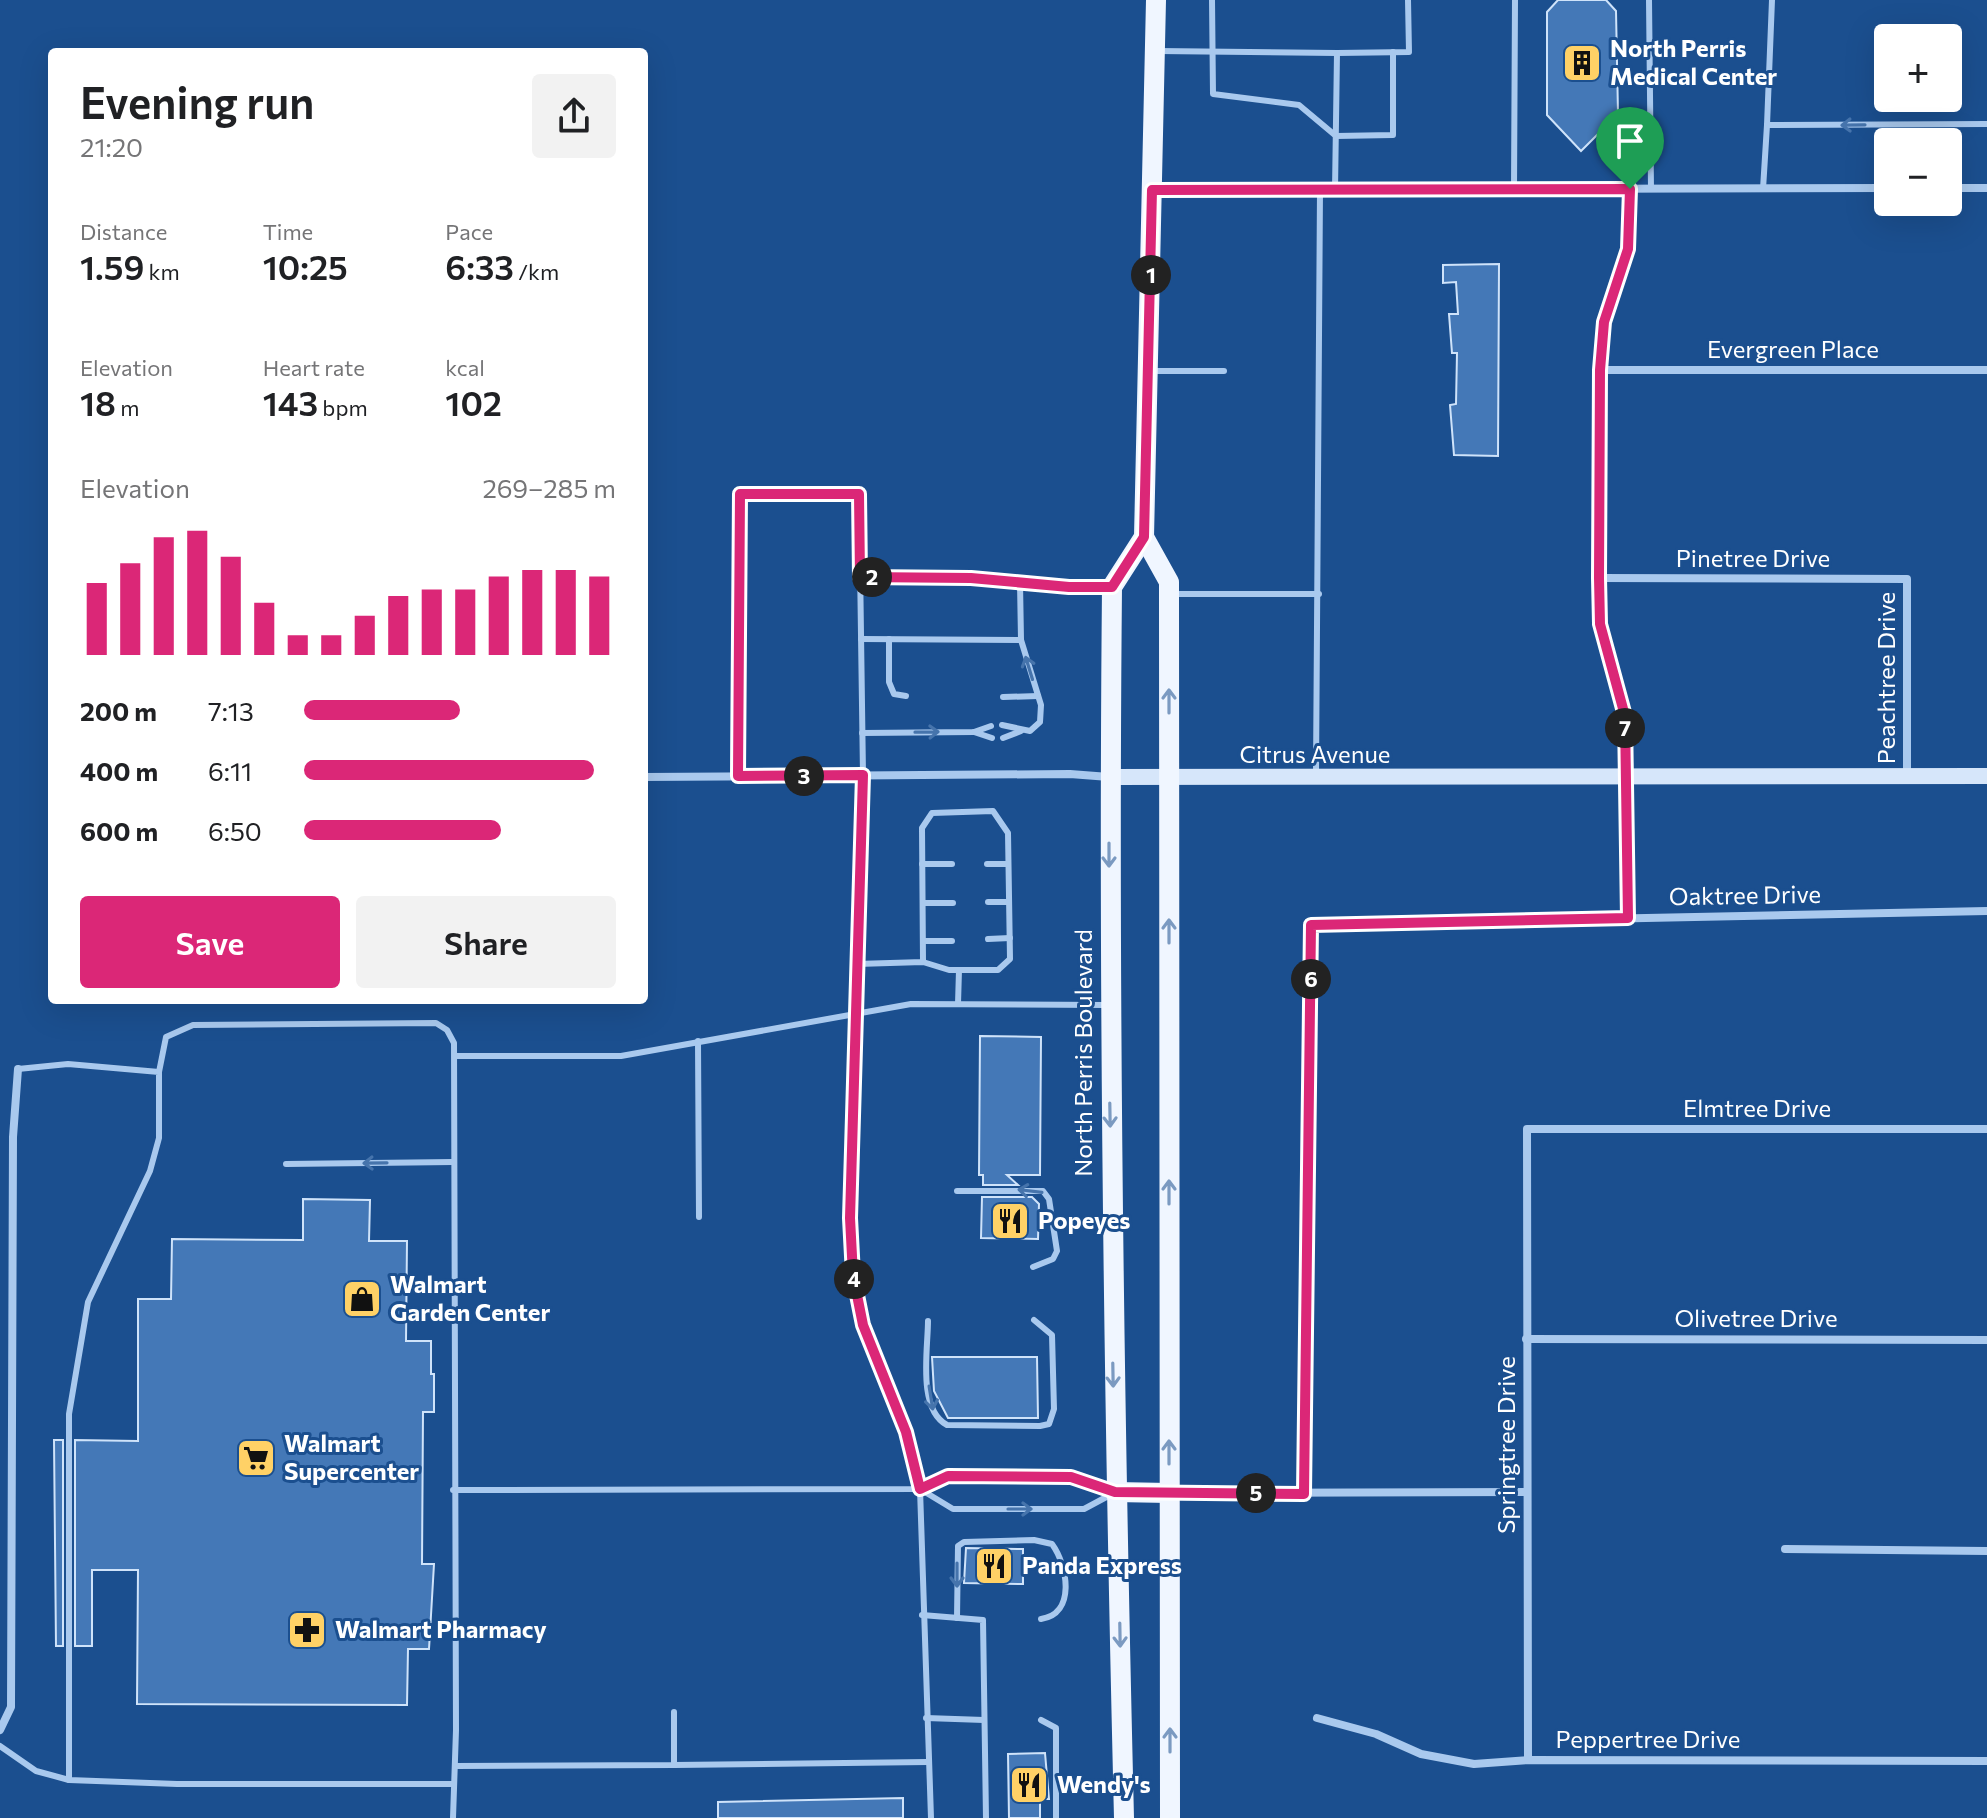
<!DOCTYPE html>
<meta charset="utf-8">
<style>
body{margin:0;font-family:Commissioner,sans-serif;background:#f2f2f2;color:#202124;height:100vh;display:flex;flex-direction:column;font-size:30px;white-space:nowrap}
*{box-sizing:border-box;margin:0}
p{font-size:26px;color:#757577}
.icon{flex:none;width:44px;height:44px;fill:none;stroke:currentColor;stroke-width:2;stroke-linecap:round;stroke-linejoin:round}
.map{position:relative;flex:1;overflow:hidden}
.sheet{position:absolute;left:48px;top:48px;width:600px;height:956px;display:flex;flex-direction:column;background:#fff;border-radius:8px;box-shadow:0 8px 32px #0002}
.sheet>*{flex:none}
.buttons{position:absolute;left:1874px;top:24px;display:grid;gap:16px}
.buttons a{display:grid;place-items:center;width:88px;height:88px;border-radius:8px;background:#fff;box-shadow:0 8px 32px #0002;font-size:40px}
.pin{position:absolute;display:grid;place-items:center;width:68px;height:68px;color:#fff;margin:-82px -34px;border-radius:50% 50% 50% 0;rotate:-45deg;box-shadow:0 0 8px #0007}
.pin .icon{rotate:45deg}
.km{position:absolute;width:40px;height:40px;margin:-20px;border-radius:50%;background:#222;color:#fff;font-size:22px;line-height:40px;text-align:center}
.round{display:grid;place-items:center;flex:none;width:84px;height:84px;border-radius:8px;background:#f2f2f2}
.head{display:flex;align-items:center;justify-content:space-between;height:136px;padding:0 32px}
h1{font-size:44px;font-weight:600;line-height:60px}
.metrics{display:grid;grid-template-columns:repeat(3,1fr);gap:12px;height:136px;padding:8px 32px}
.metrics div{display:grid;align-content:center}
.metrics b{font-size:34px;font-weight:600}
.metrics small{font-size:22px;font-weight:400}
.metrics p{font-size:22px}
.chart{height:224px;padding:16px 32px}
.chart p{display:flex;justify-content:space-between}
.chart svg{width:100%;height:144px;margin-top:8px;stroke:#db2777;stroke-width:6}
.primary-button{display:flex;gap:16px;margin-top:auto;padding:16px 32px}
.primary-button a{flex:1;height:92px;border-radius:8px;background:#db2777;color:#fff;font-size:32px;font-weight:600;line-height:92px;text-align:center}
.primary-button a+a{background:#f2f2f2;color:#202124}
ul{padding:0 32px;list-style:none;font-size:26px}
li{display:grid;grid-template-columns:128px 96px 1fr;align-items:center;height:60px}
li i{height:20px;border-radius:10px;background:#db2777}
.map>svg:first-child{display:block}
.building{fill:#4478b7;stroke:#cfe3fa;stroke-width:2}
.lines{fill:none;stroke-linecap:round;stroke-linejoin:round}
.lane{stroke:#a9c9ee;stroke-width:6}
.street{stroke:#a9c9ee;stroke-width:8}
.secondary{stroke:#d6e6fa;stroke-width:16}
.primary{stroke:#f0f6ff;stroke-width:20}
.oneway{stroke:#4674ac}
.oneway2{stroke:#7b9ac1}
.route-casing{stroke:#fff;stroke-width:16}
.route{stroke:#db2777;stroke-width:10}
.labels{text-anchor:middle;stroke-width:6;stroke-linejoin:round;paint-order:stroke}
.poi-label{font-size:24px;font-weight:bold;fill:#fff;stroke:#1b4f8f;text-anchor:start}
.street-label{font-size:24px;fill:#fff;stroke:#1b4f8f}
</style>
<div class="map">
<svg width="1987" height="1818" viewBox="0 0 1987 1818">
<rect width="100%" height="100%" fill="#1b4f8f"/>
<!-- building -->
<g class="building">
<polygon points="1558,0 1606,0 1616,11 1618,114 1581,151 1547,115 1547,12"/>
<polygon points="1499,264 1498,456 1454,455 1450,405 1456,404 1457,353 1452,353 1449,314 1458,314 1456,282 1443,283 1443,265"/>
<polygon points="980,1036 1041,1037 1040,1175 1007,1175 1018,1185 983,1185 983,1175 979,1175"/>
<polygon points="982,1197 1032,1197 1039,1204 1038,1239 981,1238"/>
<polygon points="303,1199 370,1200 369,1241 407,1241 406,1341 431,1341 431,1374 434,1374 434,1412 423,1412 422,1564 434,1564 429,1649 408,1649 407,1705 137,1704 138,1570 92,1570 92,1646 75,1646 75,1440 138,1441 138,1299 171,1299 172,1239 303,1240"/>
<polygon points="932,1357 1037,1357 1038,1418 948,1418 934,1391"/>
<polygon points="54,1440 63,1440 63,1646 56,1646"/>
<polygon points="966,1548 1023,1549 1023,1584 964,1583"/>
<polygon points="1045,1753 1049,1799 1040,1799 1040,1818 1009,1818 1008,1754"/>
<polygon points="903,1798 903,1818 718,1818 718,1802"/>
</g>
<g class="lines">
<!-- lane -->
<g class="lane">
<polyline points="1212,0 1213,94 1299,105 1336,136 1393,135 1393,52"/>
<polyline points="1649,0 1651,189"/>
<polyline points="1158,51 1337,53 1335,190"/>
<polyline points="1337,53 1409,52 1408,0"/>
<polyline points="1767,125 1772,0"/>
<polyline points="1514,189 1515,0"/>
<polyline points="1763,189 1767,125 1987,124"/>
<polyline points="1153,371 1224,371"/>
<polyline points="860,577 971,578 1108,587"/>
<polyline points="1172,594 1319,594"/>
<polyline points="861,639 1021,640"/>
<polyline points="889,639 889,682 894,694 906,696"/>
<polyline points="1003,697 1038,696"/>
<polyline points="1002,725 1030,731 1040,722 1041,705 1021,640 1020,583"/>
<polyline points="974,732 992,738"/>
<polyline points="862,733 974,732 991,726"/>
<polyline points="1003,738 1021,731"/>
<polyline points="1316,774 1320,190"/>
<polyline points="738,776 740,494 859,494 863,775 850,1218 853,1275 863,1325 906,1432 920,1489 931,1818"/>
<polyline points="922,864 952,864"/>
<polyline points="987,864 1008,864"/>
<polyline points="988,902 1009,902"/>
<polyline points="923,903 953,903"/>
<polyline points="988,939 1010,938"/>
<polyline points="923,941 952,941"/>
<polyline points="857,964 923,962 949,970 998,970 1010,959 1008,833 993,811 932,813 922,828 923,962"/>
<polyline points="958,1004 959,970"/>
<polyline points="698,1041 699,1217"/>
<polyline points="455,1056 621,1056 911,1004 1106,1005"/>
<polyline points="18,1069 68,1064 159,1072 159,1138 150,1171 88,1302 69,1414 69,1780"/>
<polyline points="159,1072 166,1037 193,1025 436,1023 447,1030 454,1043 456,1730 453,1818"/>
<polyline points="286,1164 453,1162"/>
<polyline points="957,1191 1043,1191 1049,1199 1057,1251 1053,1259 1033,1267"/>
<path d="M 928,1321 C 928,1349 917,1409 947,1425 L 1040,1426 L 1049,1424 L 1054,1409 L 1052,1335 L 1034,1320"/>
<polyline points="920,1489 953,1509 1084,1509 1112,1494"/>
<polyline points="453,1490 920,1489 948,1476 1071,1477 1111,1491"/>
<polyline points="922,1615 983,1620 986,1818"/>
<path d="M 957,1618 L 958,1546 L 964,1542 L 1034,1540 L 1052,1544 C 1068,1566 1076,1614 1041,1619"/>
<polyline points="926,1718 984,1720"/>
<polyline points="1041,1720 1056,1728 1056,1818"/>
<polyline points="0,1746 36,1771 69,1780 177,1784 454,1784"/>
<polyline points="674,1765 928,1762"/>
<polyline points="455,1766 674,1765 674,1712"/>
</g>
<!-- street -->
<g class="street">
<polyline points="1948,188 1987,188"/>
<polyline points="1153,190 1888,188"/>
<polyline points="1600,370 1987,370"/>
<polyline points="1599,578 1907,579 1907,776"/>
<polyline points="644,777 1070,774 1109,777"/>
<polyline points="1628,918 1625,716 1600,624 1599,578 1600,370 1604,322 1628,249 1630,189"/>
<polyline points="1526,1339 1987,1340"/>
<polyline points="1170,1493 1527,1492"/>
<polyline points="1304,1494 1311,925 1987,911"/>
<polyline points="1785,1549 1987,1551"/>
<polyline points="1317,1718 1376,1734 1421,1754 1474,1764 1528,1760 1987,1761"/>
<polyline points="0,1730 11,1707 13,1137 18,1069"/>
<polyline points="1528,1760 1527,1129 1987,1129"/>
</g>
<!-- secondary -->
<polyline class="secondary" points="1109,777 1987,776"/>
<!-- primary -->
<g class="primary">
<polyline points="1144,537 1169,582 1169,594 1170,1818"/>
<polyline points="1115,1492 1169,1493"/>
<path d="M 1124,1818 C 1114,1408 1108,998 1112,587 L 1144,537 L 1156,0"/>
</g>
</g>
<!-- one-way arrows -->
<defs><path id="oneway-shaft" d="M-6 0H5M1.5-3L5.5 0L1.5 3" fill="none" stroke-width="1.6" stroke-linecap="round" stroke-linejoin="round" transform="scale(2)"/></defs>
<g class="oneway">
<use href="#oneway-shaft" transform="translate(1853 125) rotate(179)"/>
<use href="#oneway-shaft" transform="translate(1029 668) rotate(-107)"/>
<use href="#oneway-shaft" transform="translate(927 732) rotate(-1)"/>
<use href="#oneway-shaft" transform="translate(375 1163) rotate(179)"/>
<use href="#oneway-shaft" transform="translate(1030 1191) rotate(-173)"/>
<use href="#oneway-shaft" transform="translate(931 1398) rotate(81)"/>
<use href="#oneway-shaft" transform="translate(1020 1509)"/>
<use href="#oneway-shaft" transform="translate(957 1575) rotate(90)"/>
</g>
<g class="oneway2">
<use href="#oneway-shaft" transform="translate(1169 701) rotate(-90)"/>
<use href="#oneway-shaft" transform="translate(1109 855) rotate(90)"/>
<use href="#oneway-shaft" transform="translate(1169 931) rotate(-90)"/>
<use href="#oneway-shaft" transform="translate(1110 1115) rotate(89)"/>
<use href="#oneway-shaft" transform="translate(1169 1192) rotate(-90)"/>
<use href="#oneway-shaft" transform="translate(1113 1375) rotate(89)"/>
<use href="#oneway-shaft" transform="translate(1169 1452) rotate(-90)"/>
<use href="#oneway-shaft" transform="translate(1120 1635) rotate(89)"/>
<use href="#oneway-shaft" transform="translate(1170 1740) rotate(-90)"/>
</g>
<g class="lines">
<!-- route casing -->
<g class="route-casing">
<polygon id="route" points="1630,189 1628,249 1604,322 1600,370 1599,578 1600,624 1625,716 1628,918 1311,925 1304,1494 1115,1492 1071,1477 948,1476 920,1489 906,1432 863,1325 853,1275 850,1218 863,775 738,776 740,494 859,494 860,577 971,578 1069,587 1112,587 1144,537 1152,190"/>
</g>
<!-- route -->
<use href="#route" class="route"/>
</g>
<!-- icons -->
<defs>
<g id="building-square" transform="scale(2)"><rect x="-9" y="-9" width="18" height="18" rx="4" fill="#ffd166" stroke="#1b4f8f"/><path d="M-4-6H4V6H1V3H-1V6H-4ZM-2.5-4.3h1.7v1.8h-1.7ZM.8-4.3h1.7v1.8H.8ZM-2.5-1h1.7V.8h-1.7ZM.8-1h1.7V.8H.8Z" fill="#111"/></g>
<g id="restaurant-square" transform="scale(2)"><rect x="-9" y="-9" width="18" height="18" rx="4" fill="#ffd166" stroke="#1b4f8f"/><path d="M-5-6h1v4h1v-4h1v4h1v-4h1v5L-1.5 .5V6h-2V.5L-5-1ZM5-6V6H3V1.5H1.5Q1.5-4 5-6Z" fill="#111"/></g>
<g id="shop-square" transform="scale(2)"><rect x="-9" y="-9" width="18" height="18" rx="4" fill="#ffd166" stroke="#1b4f8f"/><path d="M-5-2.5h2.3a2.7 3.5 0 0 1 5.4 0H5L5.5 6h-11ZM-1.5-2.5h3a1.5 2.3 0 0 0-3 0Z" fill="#111"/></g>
<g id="supermarket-square" transform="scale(2)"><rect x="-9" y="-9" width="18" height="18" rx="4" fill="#ffd166" stroke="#1b4f8f"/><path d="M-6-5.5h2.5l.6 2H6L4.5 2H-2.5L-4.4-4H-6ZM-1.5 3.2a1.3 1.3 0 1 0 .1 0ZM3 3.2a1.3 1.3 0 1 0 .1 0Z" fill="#111"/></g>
<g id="pharmacy-square" transform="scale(2)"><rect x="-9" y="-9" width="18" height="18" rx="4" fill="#ffd166" stroke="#1b4f8f"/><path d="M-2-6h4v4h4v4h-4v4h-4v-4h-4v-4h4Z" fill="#111"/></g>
</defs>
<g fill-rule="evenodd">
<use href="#building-square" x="1582" y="63"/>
<use href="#restaurant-square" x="1010" y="1221"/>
<use href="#shop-square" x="362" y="1299"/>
<use href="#supermarket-square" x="256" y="1458"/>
<use href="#restaurant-square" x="994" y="1566"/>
<use href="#pharmacy-square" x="307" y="1630"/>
<use href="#restaurant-square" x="1029" y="1785"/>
</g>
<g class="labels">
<!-- poi labels -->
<g class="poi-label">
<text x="1610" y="57">North Perris<tspan x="1610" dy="28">Medical Center</tspan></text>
<text x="1038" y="1229">Popeyes</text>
<text x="390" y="1293">Walmart<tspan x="390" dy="28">Garden Center</tspan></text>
<text x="284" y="1452">Walmart<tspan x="284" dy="28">Supercenter</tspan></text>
<text x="1022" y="1574">Panda Express</text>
<text x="335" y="1638">Walmart Pharmacy</text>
<text x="1057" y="1793">Wendy's</text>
</g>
<!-- street labels -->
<g class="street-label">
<text x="1793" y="358">Evergreen Place</text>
<text x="1753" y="567">Pinetree Drive</text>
<text transform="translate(1887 678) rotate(-90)" y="8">Peachtree Drive</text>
<text x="1315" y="763">Citrus Avenue</text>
<text transform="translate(1745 896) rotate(-1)" y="8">Oaktree Drive</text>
<text transform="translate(1084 1053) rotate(-90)" y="8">North Perris Boulevard</text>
<text x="1757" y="1117">Elmtree Drive</text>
<text x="1756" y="1327">Olivetree Drive</text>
<text transform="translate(1507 1445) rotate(-90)" y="8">Springtree Drive</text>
<text x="1648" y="1748">Peppertree Drive</text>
</g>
</g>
</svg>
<div class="buttons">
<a>+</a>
<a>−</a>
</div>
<div class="pin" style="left:1630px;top:189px;background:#1e9e55"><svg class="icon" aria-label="arrive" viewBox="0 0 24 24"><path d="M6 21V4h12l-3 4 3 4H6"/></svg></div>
<b class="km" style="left:1151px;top:275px">1</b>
<b class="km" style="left:872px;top:577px">2</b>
<b class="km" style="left:804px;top:776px">3</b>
<b class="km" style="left:854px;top:1279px">4</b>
<b class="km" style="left:1256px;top:1493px">5</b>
<b class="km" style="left:1311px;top:979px">6</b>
<b class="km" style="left:1625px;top:728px">7</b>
<section class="sheet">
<div class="head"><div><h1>Evening run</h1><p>21:20</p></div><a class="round"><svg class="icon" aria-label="share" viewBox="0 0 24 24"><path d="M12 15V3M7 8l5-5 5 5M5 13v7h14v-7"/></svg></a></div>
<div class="metrics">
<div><p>Distance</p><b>1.59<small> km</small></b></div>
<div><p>Time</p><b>10:25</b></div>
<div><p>Pace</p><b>6:33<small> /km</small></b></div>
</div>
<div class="metrics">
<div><p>Elevation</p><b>18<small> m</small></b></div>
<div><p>Heart rate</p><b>143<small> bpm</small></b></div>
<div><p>kcal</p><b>102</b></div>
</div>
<div class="chart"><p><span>Elevation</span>269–285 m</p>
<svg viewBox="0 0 160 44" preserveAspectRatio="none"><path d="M5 44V22M15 44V16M25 44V8M35 44V6M45 44V14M55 44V28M65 44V38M75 44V38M85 44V32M95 44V26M105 44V24M115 44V24M125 44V20M135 44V18M145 44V18M155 44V20"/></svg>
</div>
<ul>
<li><b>200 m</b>7:13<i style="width:50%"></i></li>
<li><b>400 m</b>6:11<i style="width:93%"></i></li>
<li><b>600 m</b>6:50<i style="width:63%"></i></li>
</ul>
<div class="primary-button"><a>Save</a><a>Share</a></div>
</section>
</div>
